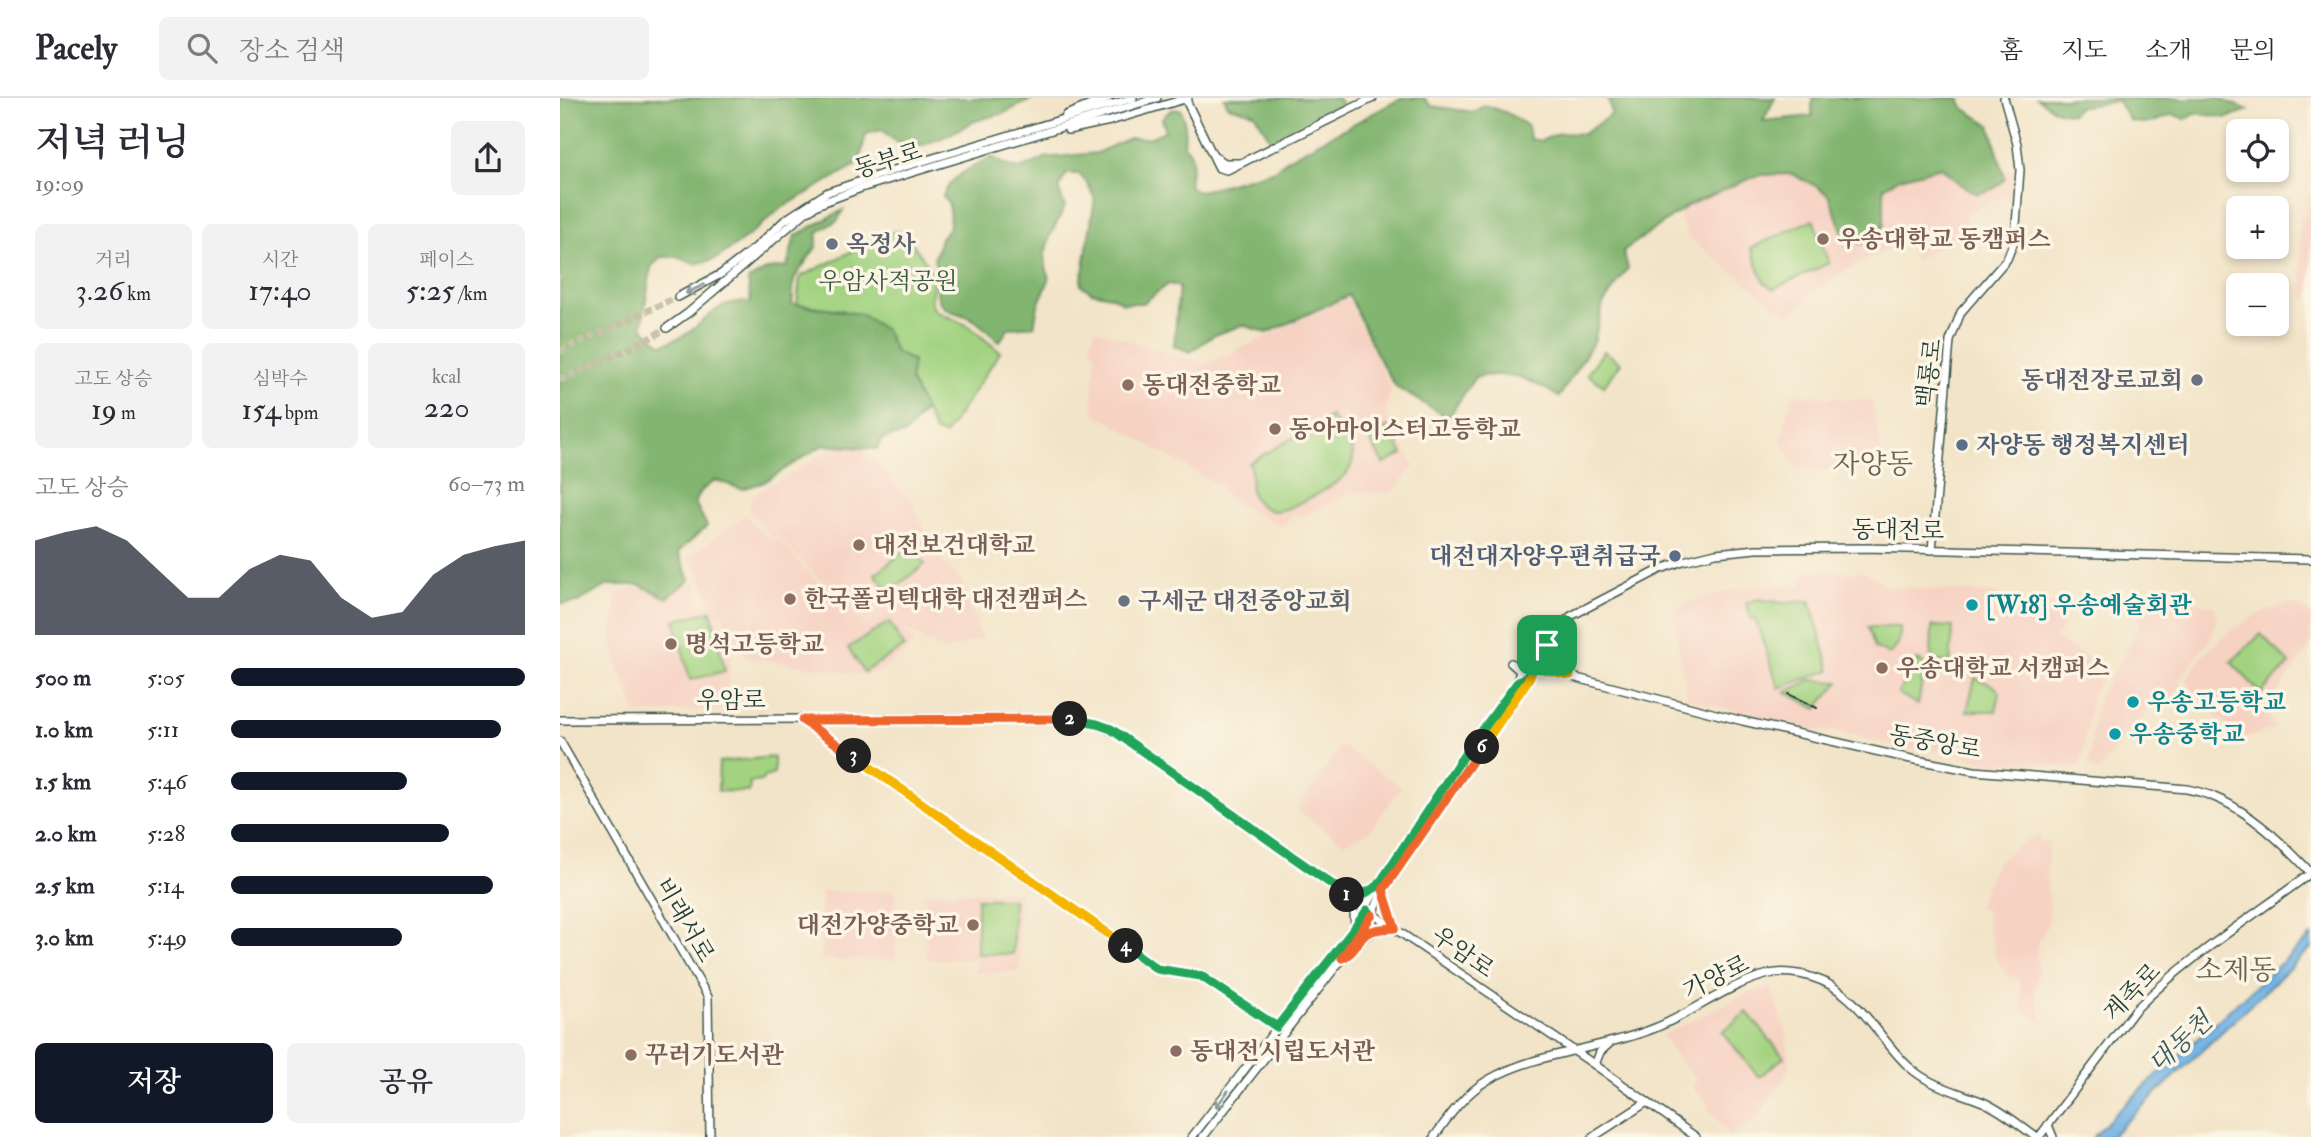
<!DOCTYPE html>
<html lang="ko">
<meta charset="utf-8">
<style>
body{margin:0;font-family:"IM FELL Double Pica","Noto Serif KR",serif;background:#f2f2f3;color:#2b2b33;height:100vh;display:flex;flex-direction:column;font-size:26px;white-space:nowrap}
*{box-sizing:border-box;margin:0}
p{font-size:23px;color:#7c7c81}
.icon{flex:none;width:38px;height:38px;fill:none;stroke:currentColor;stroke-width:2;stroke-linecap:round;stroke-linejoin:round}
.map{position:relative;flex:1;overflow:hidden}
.panel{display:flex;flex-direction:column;background:#fff;width:560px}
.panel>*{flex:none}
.controls{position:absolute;left:1666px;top:21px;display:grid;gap:14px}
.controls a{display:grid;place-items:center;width:63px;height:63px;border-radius:10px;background:#fff;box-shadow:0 4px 10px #0003;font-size:35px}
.pin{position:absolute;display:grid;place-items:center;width:60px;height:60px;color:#fff;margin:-30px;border-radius:14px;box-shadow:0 4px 10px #0006}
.km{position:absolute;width:35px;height:35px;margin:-18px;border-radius:50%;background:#222;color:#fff;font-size:19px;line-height:35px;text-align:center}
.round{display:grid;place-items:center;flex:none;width:74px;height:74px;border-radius:10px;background:#f2f2f3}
.headline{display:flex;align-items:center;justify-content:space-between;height:119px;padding:0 35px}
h1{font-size:38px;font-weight:600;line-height:52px}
.metrics{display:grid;grid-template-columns:repeat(3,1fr);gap:10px;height:119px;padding:7px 35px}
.metrics div{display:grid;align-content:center;border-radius:10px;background:#f2f2f3;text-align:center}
.metrics b{font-size:30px;font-weight:600}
.metrics small{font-size:19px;font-weight:400}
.metrics p{font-size:19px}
.chart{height:196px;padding:14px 35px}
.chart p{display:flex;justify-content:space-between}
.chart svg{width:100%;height:126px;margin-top:7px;fill:#111827;opacity:.7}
.button{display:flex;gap:14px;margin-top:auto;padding:14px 35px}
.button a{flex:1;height:80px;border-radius:10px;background:#111827;color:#fff;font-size:28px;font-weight:600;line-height:80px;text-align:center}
.button a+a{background:#f2f2f3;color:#2b2b33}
ul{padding:0 35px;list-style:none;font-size:23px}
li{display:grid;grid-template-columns:112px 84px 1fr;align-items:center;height:52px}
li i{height:18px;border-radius:9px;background:#111827}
header{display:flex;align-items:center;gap:42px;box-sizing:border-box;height:98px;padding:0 35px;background:#fff;border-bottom:2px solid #e1e1e2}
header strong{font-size:33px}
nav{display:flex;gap:38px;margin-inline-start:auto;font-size:24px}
.search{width:490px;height:63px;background:#f2f2f3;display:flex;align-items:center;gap:18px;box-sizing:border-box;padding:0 24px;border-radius:10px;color:#7c7c81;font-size:26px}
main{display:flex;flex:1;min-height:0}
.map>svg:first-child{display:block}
.built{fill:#f6d2c3}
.green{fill:#a3d381;stroke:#61885a;stroke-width:2}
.forest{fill:#82b56f;stroke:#507952;stroke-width:2}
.water{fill:#71b2e5;stroke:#48788c;stroke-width:2}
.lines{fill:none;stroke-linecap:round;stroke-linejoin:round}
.secondary-tunnel{stroke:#c8c3aa;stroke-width:7;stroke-dasharray:7 3.5;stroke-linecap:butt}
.secondary-casing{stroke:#3f564a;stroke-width:10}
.secondary{stroke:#fff;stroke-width:7}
.rail{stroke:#1f3d34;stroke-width:2}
.oneway{stroke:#8f9e9a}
.split-1-casing{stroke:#fff;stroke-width:14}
.split-2-casing{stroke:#fff;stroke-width:14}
.split-3-casing{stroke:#fff;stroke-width:14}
.split-4-casing{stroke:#fff;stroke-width:14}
.split-5-casing{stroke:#fff;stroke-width:14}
.split-6-casing{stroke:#fff;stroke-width:14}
.split-7-casing{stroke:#fff;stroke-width:14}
.split-1{stroke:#22a559;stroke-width:9}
.split-2{stroke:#22a559;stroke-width:9}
.split-3{stroke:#f0652b;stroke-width:9}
.split-4{stroke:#f5b400;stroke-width:9}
.split-5{stroke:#22a559;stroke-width:9}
.split-6{stroke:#f0652b;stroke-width:9}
.split-7{stroke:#f5b400;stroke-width:9}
.education-dot{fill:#8d6e63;stroke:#fcf5e5;stroke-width:2.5}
.worship-dot{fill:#6b7280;stroke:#fcf5e5;stroke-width:2.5}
.service-dot{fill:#5c6f8a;stroke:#fcf5e5;stroke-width:2.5}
.culture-dot{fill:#0f9aa8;stroke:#fcf5e5;stroke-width:2.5}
.labels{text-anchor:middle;stroke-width:7;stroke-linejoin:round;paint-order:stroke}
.street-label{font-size:24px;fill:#1f3d34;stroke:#fcf5e5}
.education-label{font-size:24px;font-weight:bold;fill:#785e54;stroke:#fcf5e5;text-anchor:start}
.worship-label{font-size:24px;font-weight:bold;fill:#5b616d;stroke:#fcf5e5;text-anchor:start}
.park-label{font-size:24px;fill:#395b43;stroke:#fcf5e5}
.service-label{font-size:24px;font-weight:bold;fill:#4e5e75;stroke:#fcf5e5;text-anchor:start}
.culture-label{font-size:24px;font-weight:bold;fill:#0d838f;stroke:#fcf5e5;text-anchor:start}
.water-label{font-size:26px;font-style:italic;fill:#345a60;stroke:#fcf5e5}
.quarter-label{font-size:28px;fill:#6b654e;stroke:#fcf5e5}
</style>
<header>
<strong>Pacely</strong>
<div class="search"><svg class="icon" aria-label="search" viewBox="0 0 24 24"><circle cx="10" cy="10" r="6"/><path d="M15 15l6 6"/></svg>장소 검색</div>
<nav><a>홈</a><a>지도</a><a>소개</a><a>문의</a></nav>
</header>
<main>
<section class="panel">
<div class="headline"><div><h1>저녁 러닝</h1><p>19:09</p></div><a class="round"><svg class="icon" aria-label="share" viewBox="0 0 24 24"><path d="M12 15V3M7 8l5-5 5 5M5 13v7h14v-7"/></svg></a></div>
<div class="metrics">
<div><p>거리</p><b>3.26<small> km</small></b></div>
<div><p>시간</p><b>17:40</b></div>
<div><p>페이스</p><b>5:25<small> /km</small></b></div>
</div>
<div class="metrics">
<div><p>고도 상승</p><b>19<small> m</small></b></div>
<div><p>심박수</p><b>154<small> bpm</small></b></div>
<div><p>kcal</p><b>220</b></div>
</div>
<div class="chart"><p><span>고도 상승</span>60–73 m</p>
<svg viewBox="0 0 160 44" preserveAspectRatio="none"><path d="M0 44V11L10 8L20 6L30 11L40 21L50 31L60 31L70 21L80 16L90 18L100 31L110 38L120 36L130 23L140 16L150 13L160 11V44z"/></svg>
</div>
<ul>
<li><b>500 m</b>5:05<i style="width:100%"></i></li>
<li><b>1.0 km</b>5:11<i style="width:92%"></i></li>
<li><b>1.5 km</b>5:46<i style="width:60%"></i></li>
<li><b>2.0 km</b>5:28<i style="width:74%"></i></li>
<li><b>2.5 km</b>5:14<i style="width:89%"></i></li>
<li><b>3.0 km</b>5:49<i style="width:58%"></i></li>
</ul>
<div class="button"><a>저장</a><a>공유</a></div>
</section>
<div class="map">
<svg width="1751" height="1039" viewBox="0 0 1751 1039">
<rect width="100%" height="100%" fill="#fcf5e5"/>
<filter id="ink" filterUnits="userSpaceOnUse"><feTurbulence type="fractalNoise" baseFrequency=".0143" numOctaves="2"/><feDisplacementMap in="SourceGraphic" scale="14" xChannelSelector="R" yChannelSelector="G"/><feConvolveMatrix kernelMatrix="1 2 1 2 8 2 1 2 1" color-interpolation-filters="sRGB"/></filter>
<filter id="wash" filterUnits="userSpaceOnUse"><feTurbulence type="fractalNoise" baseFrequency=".00686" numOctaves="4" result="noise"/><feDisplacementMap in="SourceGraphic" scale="28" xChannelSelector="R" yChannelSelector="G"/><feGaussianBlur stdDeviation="1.57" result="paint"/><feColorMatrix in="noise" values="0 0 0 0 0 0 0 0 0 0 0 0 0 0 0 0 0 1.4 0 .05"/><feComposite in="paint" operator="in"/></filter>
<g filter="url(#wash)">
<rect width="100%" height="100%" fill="#f2e4c8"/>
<!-- built -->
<g class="built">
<polygon points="1381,62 1455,74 1457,99 1443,99 1404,116 1411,133 1355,161 1343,143 1287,172 1267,183 1248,198 1229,218 1128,139 1119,118 1124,105 1193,75"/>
<polygon points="1748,97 1751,97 1751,200 1743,201 1739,120 1746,118"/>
<polygon points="787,200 831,291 825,314 854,368 832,394 792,395 744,417 733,416 721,429 668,400 660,388 534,315 533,283 536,258 530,247 535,231 610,257 648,266"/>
<polygon points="1233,296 1312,303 1326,372 1237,371 1221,341"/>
<polygon points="292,340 352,404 375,455 402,483 421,540 385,553 342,529 354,544 344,556 323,573 306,577 185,559 156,510 172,553 168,591 163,593 162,611 77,616 56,565 52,539 56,495 76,489 97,493 102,496 137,484 141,508 154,506 128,459 186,417 210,442 218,441 257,483 307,494 309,500 308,493 259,481 218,439 211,440 189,412 192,398"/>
<polygon points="1243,473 1304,474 1320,482 1321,488 1436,495 1437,502 1454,506 1494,507 1502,518 1503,528 1495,540 1528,561 1521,578 1541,581 1532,597 1521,667 1507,669 1461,664 1435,668 1392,653 1352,651 1280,634 1258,633 1148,606 1127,599 1113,512 1129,504 1175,491 1199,488 1241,488"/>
<polygon points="1582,493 1654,508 1657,522 1651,540 1621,578 1621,588 1607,605 1596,597 1571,639 1563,644 1546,662 1540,673 1529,670 1533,626 1538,600 1565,556 1579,528"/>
<polygon points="1730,505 1751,515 1751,547 1704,612 1710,620 1714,631 1679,642 1628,586 1628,578 1644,556 1671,533 1698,516"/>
<polygon points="781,647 841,689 809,734 783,745 737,712"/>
<polygon points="1477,737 1480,745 1489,744 1486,779 1490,809 1488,826 1477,847 1478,876 1475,892 1483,925 1463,912 1460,881 1447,877 1435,860 1433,844 1427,829 1427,815 1417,808 1435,767 1451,753"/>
<polygon points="261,793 335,793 336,861 261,862"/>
<polygon points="458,793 460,873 416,875 415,861 367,862 365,795"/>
<polygon points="1211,889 1225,930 1230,966 1222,985 1195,1023 1169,1036 1147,1009 1149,1007 1132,988 1138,981 1118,962 1102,937 1189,895"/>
</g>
<!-- green -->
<g class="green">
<polygon points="1253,121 1269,165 1213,191 1204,184 1191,150"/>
<polygon points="338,133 350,142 374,176 371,204 375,213 409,228 440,254 385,337 375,334 350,281 353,263 335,254 326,233 282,212 237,206 240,179 327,136"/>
<polygon points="1044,253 1061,265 1044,288 1027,276"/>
<path d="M 771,318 C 778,330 794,345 793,360 C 792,367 789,374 783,379 C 773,389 730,412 716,413 C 709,413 702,409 697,404 C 685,392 695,377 689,365 Z"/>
<polygon points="828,329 843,356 823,366 809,340"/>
<polygon points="351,448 365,466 329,494 315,476"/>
<polygon points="1198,501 1225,505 1250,503 1270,572 1219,590 1195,521 1192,522 1186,505"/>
<polygon points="151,513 165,573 130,582 115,522"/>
<polygon points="329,524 344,549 304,574 288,550"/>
<polygon points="1372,528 1393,529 1390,565 1371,562"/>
<path d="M 1308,529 L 1340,529 C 1340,541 1339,549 1329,556 L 1315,550 Z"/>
<polygon points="1701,536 1730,566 1701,595 1671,564"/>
<polygon points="1358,562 1365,567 1358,607 1338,595"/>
<polygon points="1415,580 1433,587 1440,594 1436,613 1407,613"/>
<polygon points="1251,582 1279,584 1257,611 1226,594"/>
<polygon points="214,659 214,676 204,679 202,683 190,684 189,694 158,693 159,664"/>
<rect x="417" y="801" width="36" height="55"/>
<polygon points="1187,914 1224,959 1199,979 1162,934"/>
</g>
<!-- forest -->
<g class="forest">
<path d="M 0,0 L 474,0 L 444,15 L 415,23 L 386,38 L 347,53 L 322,32 L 306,36 L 299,65 L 220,111 L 187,139 L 156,161 L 135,166 L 117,159 L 101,159 L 91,169 L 82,229 L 102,247 C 112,242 124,239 132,232 C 154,215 159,202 191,204 L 188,182 L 208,171 L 227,169 L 235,138 L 283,112 L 278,122 L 258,134 L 256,149 L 234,181 L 232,206 L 301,216 L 326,233 L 335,254 L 353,263 L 350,281 L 365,312 L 345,336 L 322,341 L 317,351 L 263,347 L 204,384 L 182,391 L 155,382 L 141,393 L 135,405 L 147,428 L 118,454 L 130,482 L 107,500 L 80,487 L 48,487 L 18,504 L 0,506 Z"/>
<polygon points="664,0 778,0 784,9 713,45 694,15 668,8"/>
<path d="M 842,0 L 864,0 L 871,8 L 913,14 L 925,7 L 947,15 L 968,28 L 970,41 L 981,43 L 999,35 L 1023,36 L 1052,16 L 1048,0 L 1215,0 L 1203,23 L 1252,18 L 1252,0 L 1399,0 L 1403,10 L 1430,27 L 1445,81 L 1435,90 L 1418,96 L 1401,87 L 1381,69 L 1340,80 L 1324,89 L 1324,126 L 1317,141 L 1300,146 L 1284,138 L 1269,98 L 1258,89 L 1232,76 L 1198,77 L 1129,107 L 1063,153 L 1068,170 L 1043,206 L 1034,243 L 999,299 C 969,280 950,273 915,279 L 888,320 L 836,289 L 819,261 L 789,197 L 707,235 L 683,227 L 654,237 L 630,254 L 614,248 L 619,188 L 608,186 L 583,205 L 563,205 L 551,198 L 532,194 L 521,187 L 535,101 L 528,86 L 519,76 L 507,76 C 497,88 498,95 505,108 L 490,138 L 484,159 L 489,182 L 478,207 L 474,228 L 449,230 L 439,244 C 431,236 423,228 414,222 C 403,214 382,216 378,199 C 374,186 382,178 374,162 L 381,140 L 390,128 L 389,107 L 383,98 C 390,78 414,68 432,59 L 448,68 L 460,71 L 485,60 L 537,55 L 569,40 L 589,40 L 605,33 L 602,20 L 611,12 L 621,11 L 625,27 L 624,47 C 640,62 627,70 630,89 L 638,94 L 713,73 L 729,60 Z"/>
<path d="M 1477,0 L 1658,0 L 1688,12 L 1667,20 L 1636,15 L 1625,21 L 1612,16 C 1597,24 1587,27 1570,23 L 1558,3 L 1519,9 L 1511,16 L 1495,12 Z"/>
</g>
<!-- water -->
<polygon class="water" points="1751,838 1751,850 1550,1039 1533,1039 1561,1010"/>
</g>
<g filter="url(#ink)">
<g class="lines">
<!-- secondary-tunnel -->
<g class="secondary-tunnel">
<polyline points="0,253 118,199"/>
<polyline points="0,282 85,243 107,230"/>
</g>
<!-- secondary casing -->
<g class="secondary-casing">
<g id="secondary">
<polyline points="625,0 657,66 659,70 667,72 813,0"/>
<polyline points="506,17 548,0"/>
<polyline points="508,32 550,23 628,0"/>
<polyline points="655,59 665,65 679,65"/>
<polyline points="118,199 161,176 195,150 225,122 268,94 340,70 573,0"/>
<polyline points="107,230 128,215 246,114 259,106 301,90 597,0"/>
<polyline points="1372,452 1390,243 1401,214 1447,161 1455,141 1460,72 1457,46 1444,0"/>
<polyline points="987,550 988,561 1006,574"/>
<polyline points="951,565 960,573 957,584"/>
<path d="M 974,569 L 1183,623 L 1351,661 L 1414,673 L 1627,691 C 1636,693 1646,695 1654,699 C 1690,713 1725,747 1751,775"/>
<path d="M 0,622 L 493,620 C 529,621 546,628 577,648 L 813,816 L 1035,967 L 1136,1039"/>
<polyline points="243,622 597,871 641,878 717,929"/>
<polyline points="0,643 148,899 150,1039"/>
<polyline points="823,791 834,829"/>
<polyline points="793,802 795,828"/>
<polyline points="793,802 818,788"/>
<path d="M 791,854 C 806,836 810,832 835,830"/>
<polyline points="1035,967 1040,954 1050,945"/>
<polyline points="1488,1027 1493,1039"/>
<polyline points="632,1039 794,831 818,788 899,666 957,585 969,577"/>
<polyline points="643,1039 778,866 813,816 823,791 968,582 969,577 999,529 1011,518 1101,471 1123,463 1156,455 1196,451 1306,450 1751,461"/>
<path d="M 874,1039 C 890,1017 904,996 928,982 C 979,953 1041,952 1095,930 C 1133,915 1168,886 1209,876 C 1222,873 1239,875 1251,879 C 1297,892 1316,937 1347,967 C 1369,988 1396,993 1423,1004 C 1442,1012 1459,1027 1476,1039"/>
<polyline points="1033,1039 1087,1004"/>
<path d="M 1479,1039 L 1575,912 C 1628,859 1692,819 1751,775"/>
</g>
</g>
<!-- secondary -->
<use href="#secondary" class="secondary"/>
<!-- rail -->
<polyline class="rail" points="1228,596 1257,610"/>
</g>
<!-- one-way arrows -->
<defs><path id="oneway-shaft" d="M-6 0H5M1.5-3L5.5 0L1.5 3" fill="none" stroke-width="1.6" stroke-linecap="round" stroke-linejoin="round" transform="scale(1.75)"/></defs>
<g class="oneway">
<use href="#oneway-shaft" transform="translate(135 191) rotate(154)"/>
<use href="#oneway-shaft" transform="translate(662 1001) rotate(127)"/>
</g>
</g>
<g class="lines" filter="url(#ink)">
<!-- split-1 casing -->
<g class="split-1-casing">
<polyline id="split-1" points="787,797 793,802 818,788 898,666 957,585 969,577 987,547"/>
</g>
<!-- split-2 casing -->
<g class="split-2-casing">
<polyline id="split-2" points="510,621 537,626 551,631 787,797"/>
</g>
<!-- split-3 casing -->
<g class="split-3-casing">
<polyline id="split-3" points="294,658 242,622 510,621"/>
</g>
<!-- split-4 casing -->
<g class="split-4-casing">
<polyline id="split-4" points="294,658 566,848"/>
</g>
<!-- split-5 casing -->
<g class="split-5-casing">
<polyline id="split-5" points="566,848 597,871 641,878 717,929 794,831 807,812 812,817"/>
</g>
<!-- split-6 casing -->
<g class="split-6-casing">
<path id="split-6" d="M 812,817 L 782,860 C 794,856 797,843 806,836 C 814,830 826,831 835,830 L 823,792 L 922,649"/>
</g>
<!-- split-7 casing -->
<g class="split-7-casing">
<polyline id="split-7" points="922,649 968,582 974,569 1010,577 988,561 987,547"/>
</g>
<!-- split-1 -->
<use href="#split-1" class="split-1"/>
<!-- split-2 -->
<use href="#split-2" class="split-2"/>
<!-- split-3 -->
<use href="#split-3" class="split-3"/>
<!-- split-4 -->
<use href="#split-4" class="split-4"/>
<!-- split-5 -->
<use href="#split-5" class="split-5"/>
<!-- split-6 -->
<use href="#split-6" class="split-6"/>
<!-- split-7 -->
<use href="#split-7" class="split-7"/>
</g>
<!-- markers -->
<g class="education-dot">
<circle cx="1263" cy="141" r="7"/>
<circle cx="568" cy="287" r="7"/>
<circle cx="715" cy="331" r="7"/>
<circle cx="299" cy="447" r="7"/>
<circle cx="230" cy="501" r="7"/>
<circle cx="111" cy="546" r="7"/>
<circle cx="1322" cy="570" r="7"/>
<circle cx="413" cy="827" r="7"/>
<circle cx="616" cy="953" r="7"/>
<circle cx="71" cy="957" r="7"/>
</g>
<g class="worship-dot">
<circle cx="272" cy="146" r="7"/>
<circle cx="1637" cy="282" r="7"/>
<circle cx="564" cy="503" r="7"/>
</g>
<g class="service-dot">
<circle cx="1402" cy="347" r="7"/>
<circle cx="1115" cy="458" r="7"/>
</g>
<g class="culture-dot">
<circle cx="1412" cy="507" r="7"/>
<circle cx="1573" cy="604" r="7"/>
<circle cx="1555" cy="636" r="7"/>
</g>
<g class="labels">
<!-- street labels -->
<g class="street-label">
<text transform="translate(328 62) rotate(-17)" y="8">동부로</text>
<text transform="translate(1369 275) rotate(-83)" y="8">백룡로</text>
<text transform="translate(1338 432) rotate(1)" y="8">동대전로</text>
<text x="171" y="610">우암로</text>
<text transform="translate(1375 644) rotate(10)" y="8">동중앙로</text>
<text transform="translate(125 822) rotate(60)" y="8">비래서로</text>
<text transform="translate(903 854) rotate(35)" y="8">우암로</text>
<text transform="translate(1156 879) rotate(-26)" y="8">가양로</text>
<text transform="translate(1572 894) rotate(-46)" y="8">계족로</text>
</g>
<!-- education labels -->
<g class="education-label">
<text x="1277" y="149">우송대학교 동캠퍼스</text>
<text x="582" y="295">동대전중학교</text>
<text x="729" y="339">동아마이스터고등학교</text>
<text x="313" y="455">대전보건대학교</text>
<text x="244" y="509">한국폴리텍대학 대전캠퍼스</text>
<text x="125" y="554">명석고등학교</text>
<text x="1336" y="578">우송대학교 서캠퍼스</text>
<text x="399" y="835" text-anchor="end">대전가양중학교</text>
<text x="630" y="961">동대전시립도서관</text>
<text x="85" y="965">꾸러기도서관</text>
</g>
<!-- worship labels -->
<g class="worship-label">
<text x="286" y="154">옥정사</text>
<text x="1623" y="290" text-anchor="end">동대전장로교회</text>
<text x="578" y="511">구세군 대전중앙교회</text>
</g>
<!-- park labels -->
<g class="park-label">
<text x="328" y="191">우암사적공원</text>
</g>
<!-- service labels -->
<g class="service-label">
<text x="1416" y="355">자양동 행정복지센터</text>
<text x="1101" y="466" text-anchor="end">대전대자양우편취급국</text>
</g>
<!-- culture labels -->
<g class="culture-label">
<text x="1426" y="515">[W18] 우송예술회관</text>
<text x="1587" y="612">우송고등학교</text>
<text x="1569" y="644">우송중학교</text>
</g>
<!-- water labels -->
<g class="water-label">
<text transform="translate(1620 944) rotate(-43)" y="9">대동천</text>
</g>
<!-- quarter labels -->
<g class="quarter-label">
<text x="1313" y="375">자양동</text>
<text x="1676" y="881">소제동</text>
</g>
</g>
</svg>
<div class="controls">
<a><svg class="icon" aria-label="locate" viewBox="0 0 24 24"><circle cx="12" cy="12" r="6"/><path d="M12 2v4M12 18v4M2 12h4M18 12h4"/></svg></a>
<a>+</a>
<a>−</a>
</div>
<div class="pin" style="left:987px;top:547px;background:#1e9e55"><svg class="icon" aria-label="arrive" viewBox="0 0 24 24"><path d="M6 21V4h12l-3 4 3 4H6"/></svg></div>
<b class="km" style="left:787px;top:797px">1</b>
<b class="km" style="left:510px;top:621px">2</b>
<b class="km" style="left:294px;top:658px">3</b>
<b class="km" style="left:566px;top:848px">4</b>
<b class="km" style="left:922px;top:649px">6</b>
</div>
</main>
